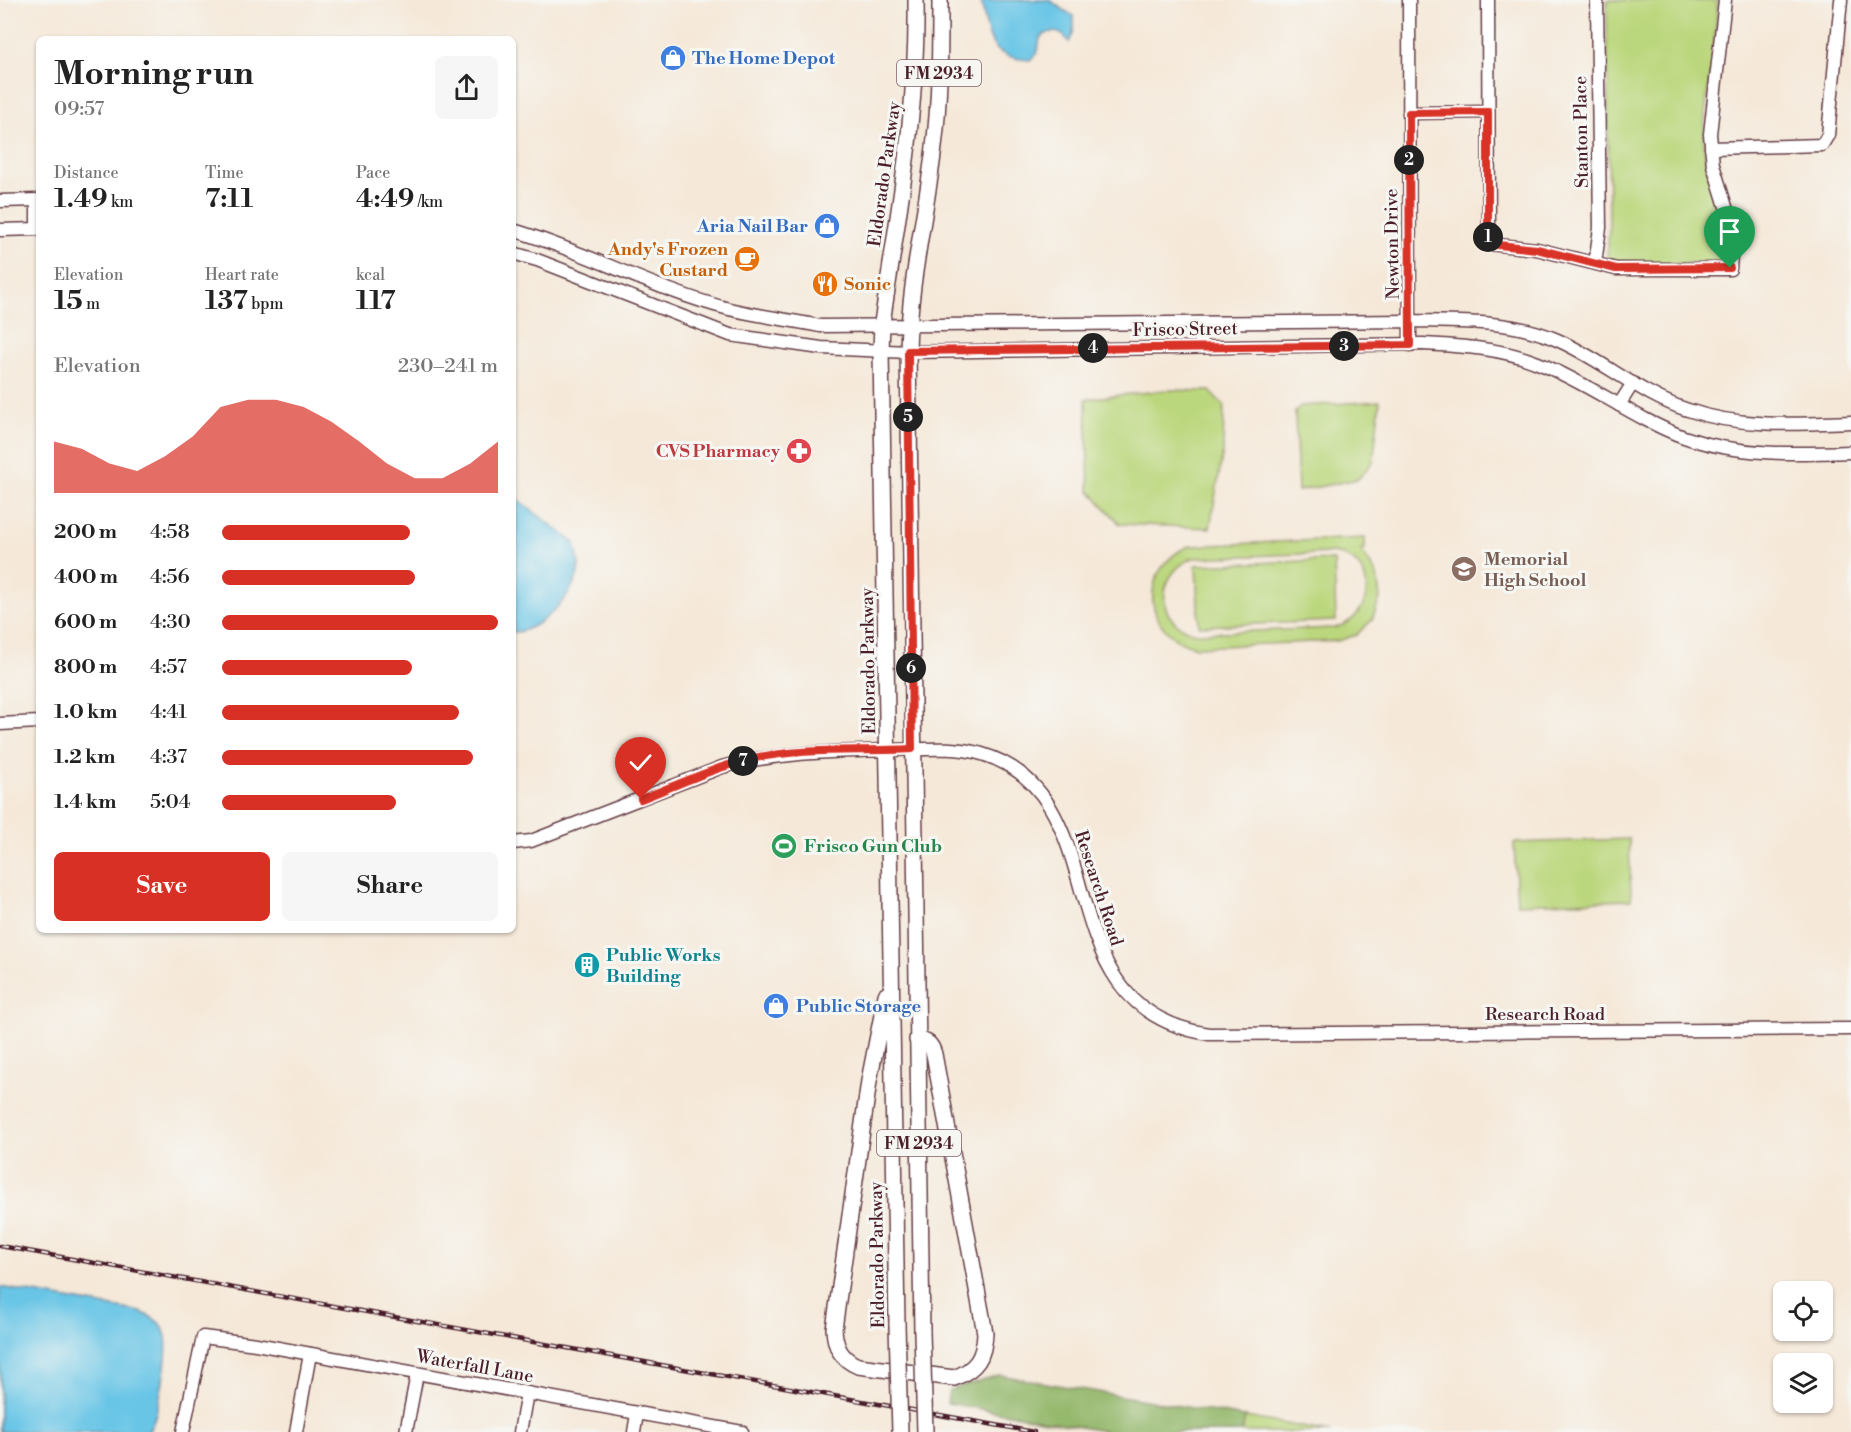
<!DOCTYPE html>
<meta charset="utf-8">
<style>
body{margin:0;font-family:"Libre Bodoni",serif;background:#f6f6f6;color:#222;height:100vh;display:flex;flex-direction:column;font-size:22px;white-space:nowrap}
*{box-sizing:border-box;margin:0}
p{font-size:20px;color:#767676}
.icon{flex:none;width:33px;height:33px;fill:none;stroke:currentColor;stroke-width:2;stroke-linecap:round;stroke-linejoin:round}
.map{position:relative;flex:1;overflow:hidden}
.details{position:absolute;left:36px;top:36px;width:480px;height:897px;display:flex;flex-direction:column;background:#fff;border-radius:9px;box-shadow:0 2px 4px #0004}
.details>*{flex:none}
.tools{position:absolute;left:1773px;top:1281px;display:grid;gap:12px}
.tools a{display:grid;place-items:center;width:60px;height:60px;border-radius:9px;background:#fff;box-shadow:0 2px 4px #0004;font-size:30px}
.pin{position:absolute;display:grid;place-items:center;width:51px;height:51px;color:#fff;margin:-62px -26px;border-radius:50% 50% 50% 0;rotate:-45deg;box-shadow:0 0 6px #0007}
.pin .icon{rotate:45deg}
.km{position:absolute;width:30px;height:30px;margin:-15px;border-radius:50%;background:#222;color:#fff;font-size:16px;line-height:30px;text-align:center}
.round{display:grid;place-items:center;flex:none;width:63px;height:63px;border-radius:9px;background:#f6f6f6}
.headline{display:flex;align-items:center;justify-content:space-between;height:102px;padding:0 18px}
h1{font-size:33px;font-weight:800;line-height:45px}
.figures{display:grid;grid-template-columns:repeat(3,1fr);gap:9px;height:102px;padding:6px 18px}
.figures div{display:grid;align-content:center}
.figures b{font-size:26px;font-weight:800}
.figures small{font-size:16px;font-weight:400}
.figures p{font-size:16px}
.chart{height:168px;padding:12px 18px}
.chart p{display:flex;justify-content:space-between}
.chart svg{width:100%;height:108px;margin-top:6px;fill:#d93025;opacity:.7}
.button{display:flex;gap:12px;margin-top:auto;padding:12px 18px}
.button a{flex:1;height:69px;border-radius:9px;background:#d93025;color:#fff;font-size:24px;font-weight:800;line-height:69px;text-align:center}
.button a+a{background:#f6f6f6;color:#222}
ul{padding:0 18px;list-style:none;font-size:20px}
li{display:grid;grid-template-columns:96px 72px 1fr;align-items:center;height:45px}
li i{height:15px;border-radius:8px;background:#d93025}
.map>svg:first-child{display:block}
.green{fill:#bbd77d;stroke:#827b54;stroke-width:1.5;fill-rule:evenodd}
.forest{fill:#94b86c;stroke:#6f6c4c;stroke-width:1.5}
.water{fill:#68c5e6;stroke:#597288;stroke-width:1.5}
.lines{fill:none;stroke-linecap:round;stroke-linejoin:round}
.minor-casing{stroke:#643d45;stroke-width:15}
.major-casing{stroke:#643d45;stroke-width:18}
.minor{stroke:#fff;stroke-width:12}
.major{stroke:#fff;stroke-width:15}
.rail-casing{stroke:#4a1f2b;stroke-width:4.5}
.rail{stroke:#f6f6f2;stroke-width:2;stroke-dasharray:7;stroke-linecap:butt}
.major-bridge-casing{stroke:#643d45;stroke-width:18;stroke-linecap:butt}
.major-bridge{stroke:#fff;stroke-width:15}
.route-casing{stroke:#fff;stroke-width:12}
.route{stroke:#d93025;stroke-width:8}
.labels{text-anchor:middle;stroke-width:6;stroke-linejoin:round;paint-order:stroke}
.shield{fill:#f6f6f2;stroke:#7e6067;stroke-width:1.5}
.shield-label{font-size:16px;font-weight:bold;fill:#4a1f2b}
.shop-label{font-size:18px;font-weight:bold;fill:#366cbe;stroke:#f6f6f2;text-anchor:start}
.street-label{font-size:18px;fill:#4a1f2b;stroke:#f6f6f2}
.food-label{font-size:18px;font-weight:bold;fill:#c56008;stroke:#f6f6f2;text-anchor:end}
.health-label{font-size:18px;font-weight:bold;fill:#be3a42;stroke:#f6f6f2;text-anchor:end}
.education-label{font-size:18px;font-weight:bold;fill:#785e54;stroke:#f6f6f2;text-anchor:start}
.leisure-label{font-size:18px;font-weight:bold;fill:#27864d;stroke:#f6f6f2;text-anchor:start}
.culture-label{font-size:18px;font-weight:bold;fill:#0d838f;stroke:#f6f6f2;text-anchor:start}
</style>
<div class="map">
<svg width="1851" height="1432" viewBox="0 0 1851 1432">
<rect width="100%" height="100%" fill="#f6f6f2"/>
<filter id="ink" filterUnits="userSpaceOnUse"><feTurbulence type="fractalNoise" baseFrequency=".0167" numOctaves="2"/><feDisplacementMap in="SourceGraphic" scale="12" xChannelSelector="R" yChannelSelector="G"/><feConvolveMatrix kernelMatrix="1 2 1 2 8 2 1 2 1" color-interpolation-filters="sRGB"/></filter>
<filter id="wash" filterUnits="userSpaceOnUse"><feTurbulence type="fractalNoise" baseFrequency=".008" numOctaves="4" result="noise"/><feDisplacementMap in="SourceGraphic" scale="24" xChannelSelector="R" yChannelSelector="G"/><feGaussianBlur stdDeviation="1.35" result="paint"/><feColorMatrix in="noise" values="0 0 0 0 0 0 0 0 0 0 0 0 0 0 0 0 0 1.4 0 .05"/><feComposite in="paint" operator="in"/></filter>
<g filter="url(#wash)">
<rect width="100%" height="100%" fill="#f5e8d8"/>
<!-- green -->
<g class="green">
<path d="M 1607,0 L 1717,1 C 1718,50 1698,118 1706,163 C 1713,197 1736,227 1724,262 C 1698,262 1627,269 1607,257 L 1609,229 Z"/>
<polygon points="1167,390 1210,391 1224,406 1223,451 1210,528 1120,524 1089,490 1086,399"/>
<polygon points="1380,401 1373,462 1358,479 1298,491 1295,412 1301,406"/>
<path d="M 1365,538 L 1365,550 L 1361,550 L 1377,575 L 1380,598 L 1372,620 L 1356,635 L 1338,641 L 1197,647 C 1141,635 1138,568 1189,546 ZM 1332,553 C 1377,557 1378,616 1335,628 L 1196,633 C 1153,624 1156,573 1193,558 Z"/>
<polygon points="1334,560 1336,621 1199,626 1196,565"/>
<polygon points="1629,839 1631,900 1517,904 1514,843"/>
<polygon points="1245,1417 1331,1432 1242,1432"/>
</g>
<!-- forest -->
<polygon class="forest" points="999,1375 1245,1417 1242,1432 1108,1432 947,1403 949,1390"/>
<!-- water -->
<g class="water">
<path d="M 981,0 L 1049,0 L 1073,16 C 1075,25 1074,34 1069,42 C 1061,30 1050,29 1040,38 L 1037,54 L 1031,60 C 986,58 989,36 981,0 Z"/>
<path d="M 513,496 L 575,543 C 576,550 579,559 579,566 C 578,592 539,633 513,632 Z"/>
<path d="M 0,1287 L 141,1312 C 151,1317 161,1321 165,1333 C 171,1349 158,1418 148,1432 L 0,1432 Z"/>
</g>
</g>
<g filter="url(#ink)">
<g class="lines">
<!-- minor casing -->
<g class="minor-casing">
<g id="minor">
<polyline points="1409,0 1410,345"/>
<polyline points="1488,0 1489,244 1537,249 1616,269 1730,269 1733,229 1713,165 1710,134 1725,0"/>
<polyline points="1409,113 1488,112"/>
<polyline points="1711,148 1822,145 1828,135 1841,0"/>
<polyline points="37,200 37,229"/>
<polyline points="0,201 39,200"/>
<polyline points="0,230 39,229"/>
<path d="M 513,230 C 587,252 655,290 729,309 C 759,316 790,320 820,326 L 1411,321 C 1458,322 1511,320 1555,339 C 1601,358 1640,395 1688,410 C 1740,428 1797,424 1851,422"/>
<path d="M 513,253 L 537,260 L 730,335 L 821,348 L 908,352 L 1422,344 C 1461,346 1501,348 1538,363 C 1589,383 1633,418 1684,437 C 1738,456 1795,454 1851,452"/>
<polyline points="1595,263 1600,228 1597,0"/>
<polyline points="1200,323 1201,346"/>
<polyline points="1619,405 1633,383"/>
<polyline points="0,724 39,722"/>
<path d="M 513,843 L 531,841 L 722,767 C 777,752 831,752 888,750 C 919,750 951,745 982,754 C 1123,796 1037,1008 1209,1034 L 1851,1029"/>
<polyline points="183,1432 203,1337 256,1344 742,1432"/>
<polyline points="296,1432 310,1354"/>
<polyline points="406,1432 417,1374"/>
<polyline points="520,1432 527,1393"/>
<polyline points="634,1432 637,1414"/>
</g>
</g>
<!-- major casing -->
<g class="major-casing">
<g id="major">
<path d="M 886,995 L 869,1081 L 834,1329 C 835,1347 841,1359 858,1366 L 954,1378 C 977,1369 984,1357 985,1333 L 934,1054 C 931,1044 928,1041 917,1040"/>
<path d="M 897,1325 L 881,351 L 882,323 C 898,215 918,110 916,0"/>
<path d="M 922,1332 L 908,352 C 909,282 926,216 934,147 C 940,98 940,49 940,0"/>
</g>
</g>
<!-- minor -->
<use href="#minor" class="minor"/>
<!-- major -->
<use href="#major" class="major"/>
<!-- rail casing -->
<g class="rail-casing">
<polyline id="rail" points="0,1246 1034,1432"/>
</g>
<!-- rail -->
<use href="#rail" class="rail"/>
<!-- major-bridge casing -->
<g class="major-bridge-casing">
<g id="major-bridge">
<polyline points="897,1325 900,1432"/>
<polyline points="922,1332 925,1432"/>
</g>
</g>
<!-- major-bridge -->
<use href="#major-bridge" class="major-bridge"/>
</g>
</g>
<g class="lines" filter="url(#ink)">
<!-- route casing -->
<g class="route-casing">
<path id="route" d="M 641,799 C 677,785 713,768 750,759 C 803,747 858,752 912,749 L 908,351 L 1410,345 L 1409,113 L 1488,112 L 1488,244 L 1537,249 L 1616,269 L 1730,268"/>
</g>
<!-- route -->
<use href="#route" class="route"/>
</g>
<!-- icons -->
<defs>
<g id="shop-disc" transform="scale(1.35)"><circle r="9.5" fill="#3f7fe0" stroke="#f6f6f2"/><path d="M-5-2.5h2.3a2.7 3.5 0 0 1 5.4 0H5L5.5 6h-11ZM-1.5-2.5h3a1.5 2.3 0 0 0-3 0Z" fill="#fff"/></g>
<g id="cafe-disc" transform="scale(1.35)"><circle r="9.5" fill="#e8710a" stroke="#f6f6f2"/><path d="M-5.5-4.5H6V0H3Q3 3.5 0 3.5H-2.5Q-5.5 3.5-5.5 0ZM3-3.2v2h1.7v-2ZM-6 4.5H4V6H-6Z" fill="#fff"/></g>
<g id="restaurant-disc" transform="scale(1.35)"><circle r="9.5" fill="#e8710a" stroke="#f6f6f2"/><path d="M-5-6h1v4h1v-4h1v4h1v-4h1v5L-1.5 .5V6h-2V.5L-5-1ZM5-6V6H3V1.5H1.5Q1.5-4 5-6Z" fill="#fff"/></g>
<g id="pharmacy-disc" transform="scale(1.35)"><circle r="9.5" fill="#e0444e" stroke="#f6f6f2"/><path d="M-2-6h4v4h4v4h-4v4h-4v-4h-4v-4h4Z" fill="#fff"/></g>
<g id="school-disc" transform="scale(1.35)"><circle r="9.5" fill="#8d6e63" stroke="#f6f6f2"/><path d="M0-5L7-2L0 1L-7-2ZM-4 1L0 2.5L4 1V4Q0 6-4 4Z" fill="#fff"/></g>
<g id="stadium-disc" transform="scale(1.35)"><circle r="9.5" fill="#2e9e5b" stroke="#f6f6f2"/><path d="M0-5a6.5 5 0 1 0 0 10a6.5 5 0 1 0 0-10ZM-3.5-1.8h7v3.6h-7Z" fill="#fff"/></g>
<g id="building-disc" transform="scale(1.35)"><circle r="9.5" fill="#0f9aa8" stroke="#f6f6f2"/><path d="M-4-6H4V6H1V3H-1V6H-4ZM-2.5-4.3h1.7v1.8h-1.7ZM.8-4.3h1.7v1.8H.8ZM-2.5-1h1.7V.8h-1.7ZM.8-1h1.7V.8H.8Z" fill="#fff"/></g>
</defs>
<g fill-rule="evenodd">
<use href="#shop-disc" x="673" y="58"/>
<use href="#shop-disc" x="827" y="226"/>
<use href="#cafe-disc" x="747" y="259"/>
<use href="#restaurant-disc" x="825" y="284"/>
<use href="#pharmacy-disc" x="799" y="451"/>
<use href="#school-disc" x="1464" y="569"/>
<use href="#stadium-disc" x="784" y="846"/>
<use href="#building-disc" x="587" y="965"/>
<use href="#shop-disc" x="776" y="1006"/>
</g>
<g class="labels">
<!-- shield labels -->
<g class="shield">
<rect x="897" y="60" width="84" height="26" rx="4.5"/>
<rect x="877" y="1130" width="84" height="26" rx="4.5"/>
</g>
<g class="shield-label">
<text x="939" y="79">FM 2934</text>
<text x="919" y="1149">FM 2934</text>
</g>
<!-- shop labels -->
<g class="shop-label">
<text x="692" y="64">The Home Depot</text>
<text x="808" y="232" text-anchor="end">Aria Nail Bar</text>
<text x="796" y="1012">Public Storage</text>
</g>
<!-- street labels -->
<g class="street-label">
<text transform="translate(1581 132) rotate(-91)" y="6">Stanton Place</text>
<text transform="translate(884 174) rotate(-82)" y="6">Eldorado Parkway</text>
<text transform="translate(1392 244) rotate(-91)" y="6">Newton Drive</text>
<text transform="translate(1185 329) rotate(-1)" y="6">Frisco Street</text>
<text transform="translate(868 661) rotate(-91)" y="6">Eldorado Parkway</text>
<text transform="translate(1099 888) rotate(72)" y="6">Research Road</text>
<text x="1545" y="1020">Research Road</text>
<text transform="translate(877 1255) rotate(-91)" y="6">Eldorado Parkway</text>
<text transform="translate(475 1366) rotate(10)" y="6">Waterfall Lane</text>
</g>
<!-- food labels -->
<g class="food-label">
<text x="728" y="255">Andy's Frozen<tspan x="728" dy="21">Custard</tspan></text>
<text x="844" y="290" text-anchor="start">Sonic</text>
</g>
<!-- health labels -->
<g class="health-label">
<text x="780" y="457">CVS Pharmacy</text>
</g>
<!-- education labels -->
<g class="education-label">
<text x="1484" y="565">Memorial<tspan x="1484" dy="21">High School</tspan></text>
</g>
<!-- leisure labels -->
<g class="leisure-label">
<text x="804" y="852">Frisco Gun Club</text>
</g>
<!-- culture labels -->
<g class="culture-label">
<text x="606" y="961">Public Works<tspan x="606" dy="21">Building</tspan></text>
</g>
</g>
</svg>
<div class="tools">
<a><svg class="icon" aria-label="locate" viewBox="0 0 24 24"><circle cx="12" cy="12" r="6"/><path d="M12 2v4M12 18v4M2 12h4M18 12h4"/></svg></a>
<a><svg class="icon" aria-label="layers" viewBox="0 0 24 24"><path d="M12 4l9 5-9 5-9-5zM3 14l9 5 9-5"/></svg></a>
</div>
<div class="pin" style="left:1730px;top:268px;background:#1e9e55"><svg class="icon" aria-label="arrive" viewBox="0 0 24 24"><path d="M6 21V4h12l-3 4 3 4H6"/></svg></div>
<div class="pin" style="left:641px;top:799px;background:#d93025"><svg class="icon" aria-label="check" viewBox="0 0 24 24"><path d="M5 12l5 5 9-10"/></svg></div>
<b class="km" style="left:1488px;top:237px">1</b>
<b class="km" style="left:1409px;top:160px">2</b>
<b class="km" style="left:1344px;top:346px">3</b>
<b class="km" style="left:1093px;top:348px">4</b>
<b class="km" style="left:908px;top:417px">5</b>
<b class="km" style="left:911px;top:668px">6</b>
<b class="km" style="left:743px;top:761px">7</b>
<section class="details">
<div class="headline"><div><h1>Morning run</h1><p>09:57</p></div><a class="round"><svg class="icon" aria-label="share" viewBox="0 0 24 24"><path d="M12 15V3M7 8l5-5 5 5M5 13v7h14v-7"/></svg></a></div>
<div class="figures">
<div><p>Distance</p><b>1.49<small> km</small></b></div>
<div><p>Time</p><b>7:11</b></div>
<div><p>Pace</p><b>4:49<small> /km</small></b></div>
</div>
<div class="figures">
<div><p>Elevation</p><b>15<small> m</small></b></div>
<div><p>Heart rate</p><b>137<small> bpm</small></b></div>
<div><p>kcal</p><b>117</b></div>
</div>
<div class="chart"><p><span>Elevation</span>230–241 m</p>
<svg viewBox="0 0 160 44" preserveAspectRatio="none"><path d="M0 44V23L10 26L20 32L30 35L40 29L50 21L60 9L70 6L80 6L90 9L100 15L110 23L120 32L130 38L140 38L150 32L160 23V44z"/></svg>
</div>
<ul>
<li><b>200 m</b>4:58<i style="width:68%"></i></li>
<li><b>400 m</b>4:56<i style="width:70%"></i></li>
<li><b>600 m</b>4:30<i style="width:100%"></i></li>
<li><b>800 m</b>4:57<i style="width:69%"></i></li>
<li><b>1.0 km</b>4:41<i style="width:86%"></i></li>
<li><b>1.2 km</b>4:37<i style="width:91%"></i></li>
<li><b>1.4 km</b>5:04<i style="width:63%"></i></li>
</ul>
<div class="button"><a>Save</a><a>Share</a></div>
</section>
</div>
